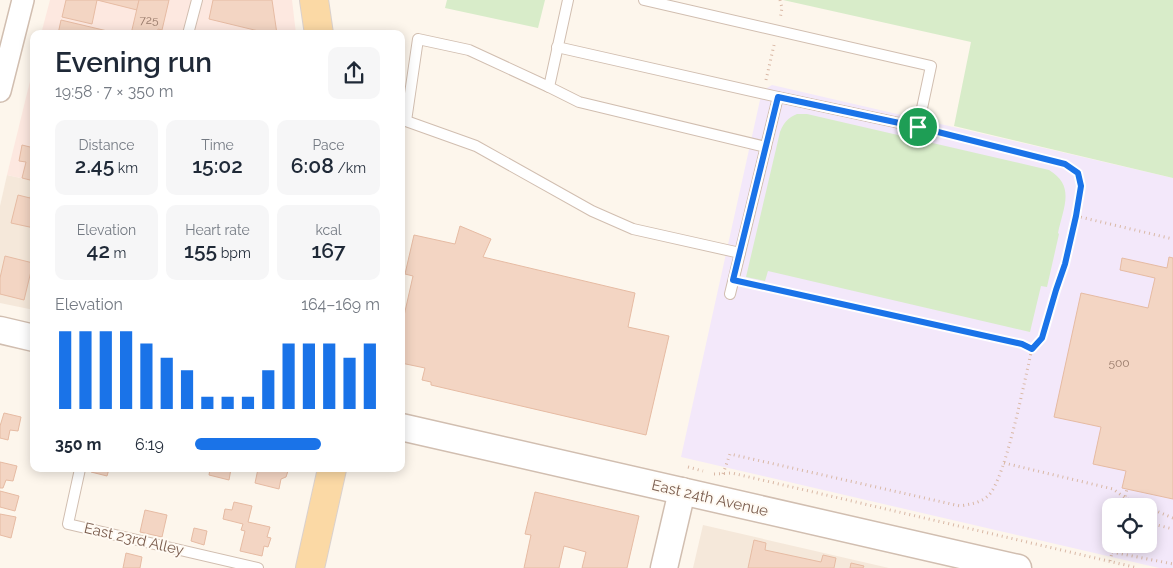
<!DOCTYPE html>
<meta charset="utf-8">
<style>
body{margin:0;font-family:Raleway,sans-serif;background:#f6f6f7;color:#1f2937;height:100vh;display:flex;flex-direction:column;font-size:19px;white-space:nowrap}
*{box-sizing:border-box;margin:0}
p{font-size:16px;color:#747a83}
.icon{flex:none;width:28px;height:28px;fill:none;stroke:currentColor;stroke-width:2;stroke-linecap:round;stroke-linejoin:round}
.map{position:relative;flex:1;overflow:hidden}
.drawer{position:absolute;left:30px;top:30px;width:375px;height:442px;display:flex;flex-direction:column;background:#fff;border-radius:10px;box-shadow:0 2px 12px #0003}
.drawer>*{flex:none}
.fabs{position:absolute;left:1102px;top:498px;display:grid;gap:10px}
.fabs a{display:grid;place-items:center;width:55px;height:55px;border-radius:10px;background:#fff;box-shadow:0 2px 12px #0003;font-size:25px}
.pin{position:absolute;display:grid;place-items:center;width:42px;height:42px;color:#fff;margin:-21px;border:2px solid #fff;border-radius:50%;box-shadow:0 1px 5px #0007}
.round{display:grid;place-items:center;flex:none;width:52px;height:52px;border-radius:10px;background:#f6f6f7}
.headline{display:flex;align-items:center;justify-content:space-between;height:85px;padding:0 25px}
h1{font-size:28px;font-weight:600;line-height:38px}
.stats{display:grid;grid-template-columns:repeat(3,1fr);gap:8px;height:85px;padding:5px 25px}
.stats div{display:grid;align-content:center;border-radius:10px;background:#f6f6f7;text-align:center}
.stats b{font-size:21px;font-weight:600}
.stats small{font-size:14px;font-weight:400}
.stats p{font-size:14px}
.chart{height:140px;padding:10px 25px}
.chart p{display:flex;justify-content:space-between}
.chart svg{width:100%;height:90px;margin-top:5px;stroke:#1a73e8;stroke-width:6}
ul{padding:0 25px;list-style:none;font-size:16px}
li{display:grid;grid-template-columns:80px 60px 1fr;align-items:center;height:38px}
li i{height:12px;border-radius:6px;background:#1a73e8}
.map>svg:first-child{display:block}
.residential{fill:#f5e8da}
.commercial{fill:#fde8e0}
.education{fill:#f3e8fa;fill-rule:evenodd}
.green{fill:#d8ecc9}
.building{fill:#f3d5c3;stroke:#e6bba3}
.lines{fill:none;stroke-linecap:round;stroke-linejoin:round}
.service-casing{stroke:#d1beb0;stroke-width:12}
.minor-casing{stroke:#d1beb0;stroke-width:24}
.tertiary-casing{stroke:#d1beb0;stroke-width:29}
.primary-casing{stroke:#dad1cd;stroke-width:30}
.path{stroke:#d9b8a5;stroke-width:3;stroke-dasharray:1 4;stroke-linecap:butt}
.service{stroke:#fff;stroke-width:10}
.minor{stroke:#fff;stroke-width:21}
.tertiary{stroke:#fff;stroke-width:26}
.primary{stroke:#fbd9a5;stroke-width:28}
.route-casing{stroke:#fff;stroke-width:10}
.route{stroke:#1a73e8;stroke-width:6}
.labels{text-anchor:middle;stroke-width:4;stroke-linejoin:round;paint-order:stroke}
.number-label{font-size:12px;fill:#987a6a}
.street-label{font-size:15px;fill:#7a5c4d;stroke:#fffaf3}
</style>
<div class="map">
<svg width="1173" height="568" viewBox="0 0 1173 568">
<rect width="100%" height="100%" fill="#fdf6ec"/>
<!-- residential -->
<g class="residential">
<polygon points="7,175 34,181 34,310 0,303 0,206"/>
<polygon points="703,525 889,568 693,568"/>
</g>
<!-- commercial -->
<g class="commercial">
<polygon points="50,0 292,0 296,34 41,34"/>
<polygon points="34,65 34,181 7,175"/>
</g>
<!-- education -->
<path class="education" d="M 772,85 L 1173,178 L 1173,568 L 1159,568 L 681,457 L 762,91 ZM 1111,506 L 1149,506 L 1149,544 L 1111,544 Z"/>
<!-- green -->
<g class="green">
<polygon points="447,0 545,0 538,28 445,8"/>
<polygon points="783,0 1173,0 1173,178 954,126 971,42"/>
<path d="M 797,114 L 807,114 L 1049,170 C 1076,186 1063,208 1058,233 L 1059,234 L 1047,287 L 1041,286 L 1030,332 L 768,271 L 765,281 L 746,277 L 780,132 C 784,122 788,118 797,114 Z"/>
</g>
<!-- building -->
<g class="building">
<polygon points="66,0 139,0 137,10 97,0 92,24 62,17"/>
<polygon points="139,0 169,0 162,30 158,29 157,34 131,34"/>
<polygon points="213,0 272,0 277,34 271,34 209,19"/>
<polygon points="61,20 120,34 58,34"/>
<polygon points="22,145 34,148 34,181 22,178 26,162 19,161"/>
<polygon points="34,184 34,228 11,223 18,195 30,198"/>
<polygon points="460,226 491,239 483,257 635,293 628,327 669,336 646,435 431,385 431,382 422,380 425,368 401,363 401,329 413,276 405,274 414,235 455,244"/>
<polygon points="5,256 33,263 24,300 0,294 0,278"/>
<polygon points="1169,257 1173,258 1173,499 1122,488 1126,471 1093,464 1101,427 1054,417 1081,293 1148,308 1155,278 1120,270 1122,258 1167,268"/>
<polygon points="4,413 21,417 18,431 10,430 8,440 0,438 0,426"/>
<polygon points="0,462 17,466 13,481 6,480 3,488 0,488"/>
<polygon points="92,469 109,469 107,476 91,472"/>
<polygon points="210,469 231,469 229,480 209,475"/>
<polygon points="258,469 285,469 285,471 288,471 286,477 281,479 279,489 255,483"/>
<polygon points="0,491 19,496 15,511 0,507"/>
<polygon points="535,492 639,516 627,568 582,568 586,552 564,546 559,568 524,568 531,535 525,534"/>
<polygon points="234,502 252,506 248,522 270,527 267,537 271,538 268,547 264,546 262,556 240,551 245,531 241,530 243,524 223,519 225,509 232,510"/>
<polygon points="145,510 167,515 162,537 140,532"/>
<polygon points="0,514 16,517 11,538 0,535"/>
<polygon points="194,528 207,531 204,545 191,541"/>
<polygon points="754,540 766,543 765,550 821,562 823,555 836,558 834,568 748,568"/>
<polygon points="126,553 142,557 140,568 123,568"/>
<polygon points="851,563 864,566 863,568 850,568"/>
</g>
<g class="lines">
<!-- service casing -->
<g class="service-casing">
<g id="service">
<polyline points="568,0 549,87 579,102 766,147"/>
<polyline points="644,0 931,66 918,127 778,97 730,294"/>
<polyline points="188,34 197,0"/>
<polyline points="557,47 778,97"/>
<polyline points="401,121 406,121 476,146 592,211 633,229 740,253"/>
<polyline points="406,121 418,39 469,50 549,87"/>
<polyline points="80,469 68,524 258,568"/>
</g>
</g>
<!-- minor casing -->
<g class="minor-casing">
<polyline id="minor" points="0,91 23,0"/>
</g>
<!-- tertiary casing -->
<g class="tertiary-casing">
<g id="tertiary">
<polyline points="0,330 34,338"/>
<polyline points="401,427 1018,568"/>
<polyline points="664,568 682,491"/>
</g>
</g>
<!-- primary casing -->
<g class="primary-casing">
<g id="primary">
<polyline points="314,0 319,34"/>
<polyline points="310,568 332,469"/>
</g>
</g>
<!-- path -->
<g class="path">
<polyline points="780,0 782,8 780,19"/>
<polyline points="766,80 774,45"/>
<polyline points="1076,216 1173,239"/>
<polyline points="745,282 1021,344 1032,349"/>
<polyline points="1004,463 1113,489 1125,498 1145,506"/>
<polyline points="688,467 703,471"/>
<polyline points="714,474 732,473 1138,568"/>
<path d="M 723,474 L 730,454 L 960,506 C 971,504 980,503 988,496 C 1006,479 1025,377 1032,349 L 1042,338 L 1056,290 L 1065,264 L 1081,186 L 1078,173 L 1065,164 L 930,130"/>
<polyline points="1123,506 1127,489"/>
<polyline points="1149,508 1173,518"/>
<polyline points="1149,523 1173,529"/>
<polyline points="1112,552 1173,564"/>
<polyline points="1110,561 1114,544"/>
</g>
<!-- service -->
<use href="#service" class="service"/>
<!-- minor -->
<use href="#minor" class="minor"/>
<!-- tertiary -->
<use href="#tertiary" class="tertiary"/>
<!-- primary -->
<use href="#primary" class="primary"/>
</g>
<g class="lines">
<!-- route casing -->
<g class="route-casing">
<polygon id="route" points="778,97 918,127 1065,164 1078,173 1081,186 1076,216 1065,264 1056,290 1042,338 1032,349 1022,344 733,280"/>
</g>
<!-- route -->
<use href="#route" class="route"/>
</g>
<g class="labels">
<!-- number labels -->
<g class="number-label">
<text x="149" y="24">725</text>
<text x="1119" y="367">500</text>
</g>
<!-- street labels -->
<g class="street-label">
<text transform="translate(710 498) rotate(13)" y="5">East 24th Avenue</text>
<text transform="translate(134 539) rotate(13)" y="5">East 23rd Alley</text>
</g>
</g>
</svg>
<div class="fabs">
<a><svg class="icon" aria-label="locate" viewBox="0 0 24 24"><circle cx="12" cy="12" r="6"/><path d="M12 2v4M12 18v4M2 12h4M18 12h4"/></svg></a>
</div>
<div class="pin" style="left:918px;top:127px;background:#1e9e55"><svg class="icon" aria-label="arrive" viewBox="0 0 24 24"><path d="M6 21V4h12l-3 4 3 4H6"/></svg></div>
<section class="drawer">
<div class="headline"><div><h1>Evening run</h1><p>19:58 · 7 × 350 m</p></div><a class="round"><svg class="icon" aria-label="share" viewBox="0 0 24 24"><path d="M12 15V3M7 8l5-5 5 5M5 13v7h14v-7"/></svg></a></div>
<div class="stats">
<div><p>Distance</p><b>2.45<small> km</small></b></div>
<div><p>Time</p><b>15:02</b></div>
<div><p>Pace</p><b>6:08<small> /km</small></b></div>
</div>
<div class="stats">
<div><p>Elevation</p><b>42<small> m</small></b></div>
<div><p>Heart rate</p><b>155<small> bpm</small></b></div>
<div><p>kcal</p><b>167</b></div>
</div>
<div class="chart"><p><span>Elevation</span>164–169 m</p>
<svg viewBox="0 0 160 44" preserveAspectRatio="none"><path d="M5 44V6M15 44V6M25 44V6M35 44V6M45 44V12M55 44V19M65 44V25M75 44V38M85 44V38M95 44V38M105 44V25M115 44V12M125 44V12M135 44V12M145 44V19M155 44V12"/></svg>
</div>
<ul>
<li><b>350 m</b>6:19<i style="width:68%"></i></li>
</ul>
</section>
</div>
